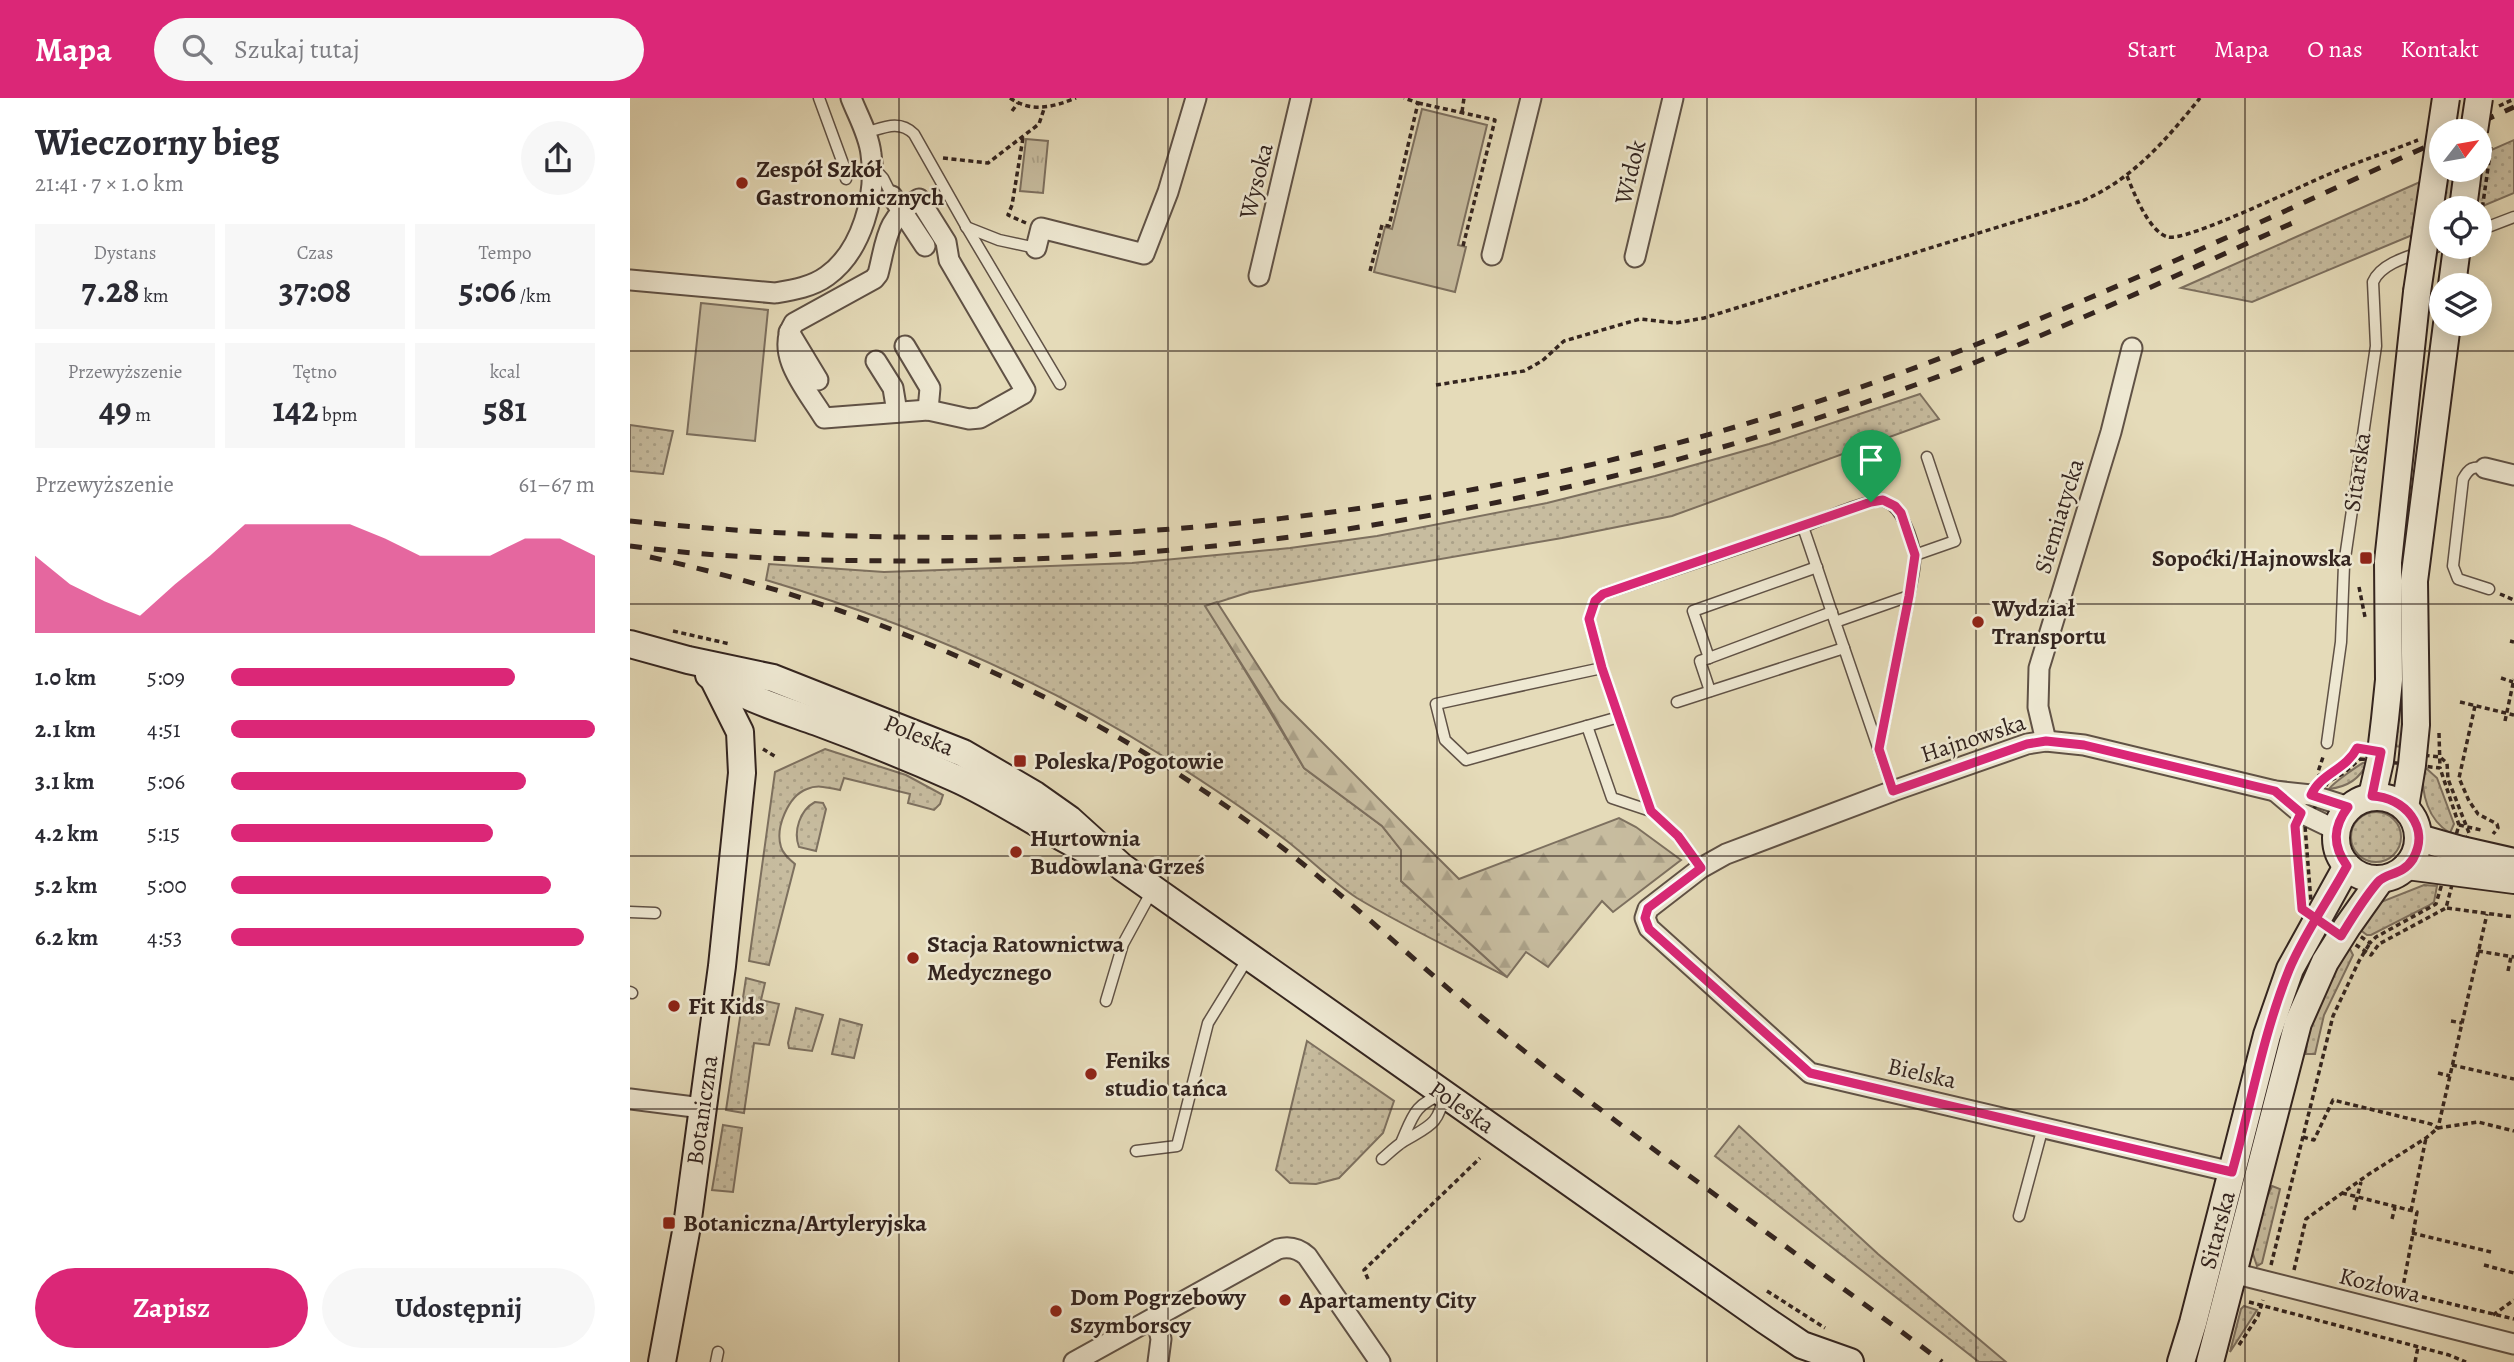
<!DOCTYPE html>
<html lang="pl">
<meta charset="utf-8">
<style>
body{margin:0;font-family:Alegreya,serif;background:#f7f7f7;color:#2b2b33;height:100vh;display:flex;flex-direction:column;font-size:26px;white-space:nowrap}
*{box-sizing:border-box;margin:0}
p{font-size:23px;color:#7c7c81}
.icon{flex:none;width:38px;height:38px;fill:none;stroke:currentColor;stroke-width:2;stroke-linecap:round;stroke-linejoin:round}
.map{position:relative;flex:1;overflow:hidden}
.panel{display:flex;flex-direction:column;background:#fff;width:630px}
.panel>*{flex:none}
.needle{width:46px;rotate:59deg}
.buttons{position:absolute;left:1799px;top:21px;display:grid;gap:14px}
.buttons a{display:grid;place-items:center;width:63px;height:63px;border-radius:50%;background:#fff;box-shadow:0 4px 18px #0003;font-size:35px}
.pin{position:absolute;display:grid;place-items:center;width:60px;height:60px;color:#fff;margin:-72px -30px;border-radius:50% 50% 50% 0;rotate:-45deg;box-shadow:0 0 7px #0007}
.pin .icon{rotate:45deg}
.round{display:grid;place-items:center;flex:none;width:74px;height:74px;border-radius:37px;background:#f7f7f7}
.headline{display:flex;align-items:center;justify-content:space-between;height:119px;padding:0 35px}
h1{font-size:38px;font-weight:700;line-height:52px}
.stats{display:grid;grid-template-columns:repeat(3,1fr);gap:10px;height:119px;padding:7px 35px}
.stats div{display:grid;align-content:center;border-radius:0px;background:#f7f7f7;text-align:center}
.stats b{font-size:35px;font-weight:700}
.stats small{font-size:19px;font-weight:400}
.stats p{font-size:19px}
.chart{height:196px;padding:14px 35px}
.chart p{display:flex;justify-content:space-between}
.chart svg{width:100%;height:126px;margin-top:7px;fill:#db2777;opacity:.7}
.cta{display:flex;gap:14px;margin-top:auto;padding:14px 35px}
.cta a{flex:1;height:80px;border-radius:42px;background:#db2777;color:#fff;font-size:28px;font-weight:700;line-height:80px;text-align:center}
.cta a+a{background:#f7f7f7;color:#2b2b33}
ul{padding:0 35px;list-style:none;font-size:23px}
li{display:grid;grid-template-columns:112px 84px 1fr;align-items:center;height:52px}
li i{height:18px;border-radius:9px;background:#db2777}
header{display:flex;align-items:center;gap:42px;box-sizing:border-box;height:98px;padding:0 35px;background:#db2777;color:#fff}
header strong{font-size:33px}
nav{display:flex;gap:38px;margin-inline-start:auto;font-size:24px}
.search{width:490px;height:63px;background:#f7f7f7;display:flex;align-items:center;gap:18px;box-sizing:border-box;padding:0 24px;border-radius:38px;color:#7c7c81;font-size:26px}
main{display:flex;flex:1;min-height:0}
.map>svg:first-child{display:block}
.grass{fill:url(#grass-dots);stroke:#7d705f;stroke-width:2}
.forest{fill:url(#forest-firs);stroke:#7d705f;stroke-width:2}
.park{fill:url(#park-tufts);stroke:#7d705f;stroke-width:2}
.pitch{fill:#c7bc9f;stroke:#7d705f;stroke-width:2}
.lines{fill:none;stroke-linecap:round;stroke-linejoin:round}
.lane-casing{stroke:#605246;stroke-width:13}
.street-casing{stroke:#605246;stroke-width:23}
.secondary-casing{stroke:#33241f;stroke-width:30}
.path{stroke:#33241f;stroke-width:3.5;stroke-dasharray:5 3.5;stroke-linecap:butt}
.lane{stroke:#eee8d2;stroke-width:10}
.street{stroke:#eee8d2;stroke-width:19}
.secondary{stroke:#eee8d2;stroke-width:26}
.rail{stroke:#33241f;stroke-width:5;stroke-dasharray:12 12;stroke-linecap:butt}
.secondary-bridge-casing{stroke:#33241f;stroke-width:30;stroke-linecap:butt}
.path-bridge{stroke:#33241f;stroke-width:3.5;stroke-dasharray:5 3.5;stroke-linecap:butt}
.secondary-bridge{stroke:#eee8d2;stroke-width:26}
.route-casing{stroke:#fff;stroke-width:14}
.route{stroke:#db2777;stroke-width:9}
.grid{fill:none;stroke:#33241f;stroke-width:2;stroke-opacity:0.55}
.poi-dot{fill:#8f2418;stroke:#eee8d2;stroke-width:2.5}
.labels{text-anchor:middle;stroke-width:5;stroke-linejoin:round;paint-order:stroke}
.poi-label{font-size:24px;font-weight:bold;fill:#33241f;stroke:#eee8d2;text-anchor:start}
.street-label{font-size:24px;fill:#33241f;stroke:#eee8d2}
</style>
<header>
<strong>Mapa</strong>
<div class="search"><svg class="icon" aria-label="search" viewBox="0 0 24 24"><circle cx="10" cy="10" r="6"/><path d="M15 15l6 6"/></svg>Szukaj tutaj</div>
<nav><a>Start</a><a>Mapa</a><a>O nas</a><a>Kontakt</a></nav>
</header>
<main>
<section class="panel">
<div class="headline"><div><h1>Wieczorny bieg</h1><p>21:41 · 7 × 1.0 km</p></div><a class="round"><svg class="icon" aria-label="share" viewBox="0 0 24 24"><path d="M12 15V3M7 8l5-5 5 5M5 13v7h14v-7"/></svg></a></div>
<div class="stats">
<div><p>Dystans</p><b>7.28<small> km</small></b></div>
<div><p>Czas</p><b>37:08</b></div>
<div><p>Tempo</p><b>5:06<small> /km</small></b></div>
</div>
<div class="stats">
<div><p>Przewyższenie</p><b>49<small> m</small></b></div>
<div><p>Tętno</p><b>142<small> bpm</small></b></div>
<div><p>kcal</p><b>581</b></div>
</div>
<div class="chart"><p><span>Przewyższenie</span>61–67 m</p>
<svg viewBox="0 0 160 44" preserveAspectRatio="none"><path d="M0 44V17L10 27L20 33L30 38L40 27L50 17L60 6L70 6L80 6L90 6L100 11L110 17L120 17L130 17L140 11L150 11L160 17V44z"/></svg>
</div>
<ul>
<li><b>1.0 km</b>5:09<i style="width:78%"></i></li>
<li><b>2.1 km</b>4:51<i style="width:100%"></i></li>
<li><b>3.1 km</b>5:06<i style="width:81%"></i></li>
<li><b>4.2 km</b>5:15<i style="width:72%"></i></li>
<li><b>5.2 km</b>5:00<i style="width:88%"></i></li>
<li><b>6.2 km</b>4:53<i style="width:97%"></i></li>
</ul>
<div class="cta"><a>Zapisz</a><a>Udostępnij</a></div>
</section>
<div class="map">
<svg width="1884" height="1264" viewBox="0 0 1884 1264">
<defs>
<pattern id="grass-dots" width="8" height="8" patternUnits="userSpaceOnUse" patternTransform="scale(1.75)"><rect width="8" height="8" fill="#c7bc9f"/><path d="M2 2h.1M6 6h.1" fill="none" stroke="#aba188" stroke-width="1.8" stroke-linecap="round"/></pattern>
<pattern id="forest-firs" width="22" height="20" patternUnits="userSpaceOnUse" patternTransform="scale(1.75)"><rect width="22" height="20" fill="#c7bc9f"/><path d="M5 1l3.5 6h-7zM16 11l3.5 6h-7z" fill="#aba188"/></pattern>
<pattern id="park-tufts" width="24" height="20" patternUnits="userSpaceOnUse" patternTransform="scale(1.75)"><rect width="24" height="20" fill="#c7bc9f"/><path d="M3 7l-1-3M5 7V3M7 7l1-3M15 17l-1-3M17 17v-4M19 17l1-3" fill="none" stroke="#aba188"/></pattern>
</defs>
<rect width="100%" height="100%" fill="#e5dbb9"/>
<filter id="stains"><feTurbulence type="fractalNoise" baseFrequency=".00286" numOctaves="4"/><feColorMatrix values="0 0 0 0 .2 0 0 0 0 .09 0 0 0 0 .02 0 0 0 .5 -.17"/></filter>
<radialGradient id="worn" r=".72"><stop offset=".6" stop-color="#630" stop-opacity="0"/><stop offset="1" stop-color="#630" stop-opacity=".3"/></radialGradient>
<!-- grass -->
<g class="grass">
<polygon points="1884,42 1884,95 1848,110 1811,110 1811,125 1622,204 1551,190 1817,72 1850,72 1850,57"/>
<path d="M 1290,296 L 1309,321 L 1042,418 L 932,440 L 620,494 L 576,508 L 674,670 L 752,728 L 771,752 L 771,783 L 877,879 C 827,853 775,829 727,800 C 704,785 680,761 657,743 C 618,713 577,686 536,660 C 411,581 277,524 136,482 L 139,466 L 254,474 L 502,465 L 660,450 L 747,438 L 917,405 L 1025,378 L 1139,346 Z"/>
<polygon points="0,327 43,333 33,376 0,373"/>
<polygon points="1770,607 1773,607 1772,649 1764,648"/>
<path d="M 195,651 L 276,677 L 313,697 L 310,706 L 304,712 L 278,705 L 280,696 L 214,680 L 210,692 C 199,690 188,686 177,691 C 158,698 145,730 151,749 C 153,756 159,761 165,766 L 139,867 L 119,863 L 145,674 Z"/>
<path d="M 1733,665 L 1737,665 C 1730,681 1717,689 1699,691 C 1702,686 1727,668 1733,665 Z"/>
<path d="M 1793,671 L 1797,671 L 1807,680 L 1824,726 L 1820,735 C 1798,722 1791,696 1793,671 Z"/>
<path d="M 185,704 L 193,705 L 196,711 L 186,753 L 169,749 C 163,733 170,712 185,704 Z"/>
<circle cx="1746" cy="739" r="25"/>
<polygon points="1794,787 1807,788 1804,804 1798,808 1741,837 1737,837 1729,831 1751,804"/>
<path d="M 1719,849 L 1723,857 L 1694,917 L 1685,956 L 1676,956 C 1676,918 1700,881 1719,849 Z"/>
<polygon points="116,880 135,885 131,902 149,906 139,947 124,945 114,1015 96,1012"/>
<polygon points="166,910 193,917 182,953 159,950 158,945"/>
<polygon points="210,921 232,927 224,960 202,956"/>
<polygon points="677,943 764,1003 753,1035 709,1080 686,1086 660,1085 646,1072"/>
<polygon points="93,1027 112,1030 103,1094 82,1092"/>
<polygon points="1109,1028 1248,1156 1376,1264 1349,1264 1085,1058"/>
<polygon points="1642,1088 1650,1091 1632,1165 1627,1168 1621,1150 1633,1108"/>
<polygon points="1614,1208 1627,1212 1600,1254 1611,1211"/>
</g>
<!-- forest -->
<polygon class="forest" points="587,504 650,602 829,781 989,720 1006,729 1051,762 983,814 972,803 918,869 896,854 877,879 771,783 771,752 752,728 674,670 638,608 575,508"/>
<!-- park -->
<polygon class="park" points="396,41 418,43 413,95 390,93"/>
<!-- pitch -->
<g class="pitch">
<polygon points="792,11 857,27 828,147 836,149 825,194 744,174 755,129 762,131"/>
<polygon points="71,205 138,212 125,343 57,336"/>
</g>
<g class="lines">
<!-- lane casing -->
<g class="lane-casing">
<g id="lane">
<polyline points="189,0 215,71 216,81"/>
<path d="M 235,35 C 253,30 269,21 284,36 L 336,128 L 430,286"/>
<polyline points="243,69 253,80 262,98"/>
<polyline points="336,129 369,142 406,150"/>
<polyline points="1850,132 1884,119"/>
<path d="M 1855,370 C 1843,368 1839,370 1833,381 L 1823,468 L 1828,481 L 1859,491"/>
<polyline points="1285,457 1325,443 1297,359"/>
<polyline points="1187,469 1063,513 1079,560 1202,514"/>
<path d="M 1205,524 L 1279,498 C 1281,486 1285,473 1285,460 C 1285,444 1270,403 1251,403 C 1233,402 1191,422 1173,429 C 1187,469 1200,510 1214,550"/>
<polyline points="1079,560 1070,563 1080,593"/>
<polyline points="972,570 806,606 815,642 836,662 989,619"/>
<polyline points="1047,604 1214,550 1263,693"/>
<polyline points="957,628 982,700 1021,713"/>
<path d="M 1697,645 L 1711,544 L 1714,467 L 1746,248 L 1743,184 C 1752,162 1790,156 1811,147"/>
<polyline points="1249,651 1279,498"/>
<polyline points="1071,770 1048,738 1021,713 972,570 959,521 965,503 973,496 1173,429"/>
<polyline points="0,814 25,815"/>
<polyline points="0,894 2,895"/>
<polyline points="476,903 493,846 523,791"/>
<polyline points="506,1053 547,1048 578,925 618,860"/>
<path d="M 752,1061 C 759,1055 766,1048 774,1043 C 799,1028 809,1027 814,996 C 784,1006 783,1018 771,1045"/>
<polyline points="1389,1118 1413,1029"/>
<polyline points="86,1264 88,1254"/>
</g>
</g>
<!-- street casing -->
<g class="street-casing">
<g id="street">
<polyline points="262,98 295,148"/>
<path d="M 289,101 L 316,144 L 319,162 L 395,292 L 393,296 L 350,320 L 339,321 L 298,312 L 194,320 C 178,293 144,257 164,225 L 244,181 L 248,176 C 257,141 255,121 289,101 Z"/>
<polyline points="406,150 411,130 514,156 538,94 566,0"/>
<polyline points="862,157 901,0"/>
<polyline points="1005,159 1043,0"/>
<polyline points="629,178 671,0"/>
<path d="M 0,182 L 145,195 C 163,192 182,189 197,178 C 232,153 247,97 241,56 C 239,37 228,18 221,0"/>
<polyline points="159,234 188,282"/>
<polyline points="275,248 300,290 298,312"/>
<polyline points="246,263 263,290 267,314"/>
<polyline points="1855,370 1884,377"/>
<polyline points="1416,643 1408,609 1409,570 1481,334 1502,250"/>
<polyline points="1645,693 1671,715 1706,732"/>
<polyline points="0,1001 72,1010"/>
<polyline points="1602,1074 1180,975 1019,830 1015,820 1018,811 1071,770 1096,756 1263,693 1397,646 1416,643 1454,647 1645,693 1681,697 1719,709"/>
<polyline points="1603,1175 1884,1246"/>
<polyline points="526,1218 531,1241 528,1264"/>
<path d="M 444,1264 L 648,1151 C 659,1148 668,1150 677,1158 L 750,1264"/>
</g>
</g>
<!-- secondary casing -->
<g class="secondary-casing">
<g id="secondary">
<polyline points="1833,110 1838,72"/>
<polyline points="1822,187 1827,149"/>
<polyline points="0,546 58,562 143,580 333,655 405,697 439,721 492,769 1135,1222 1172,1247 1220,1264"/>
<path d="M 79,577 C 111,599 151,611 187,624 C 233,641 280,660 325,680 C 374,702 417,734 466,757"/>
<polyline points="1742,698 1750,663 1755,621 1759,582 1758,464 1787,194"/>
<circle cx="1747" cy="740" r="41"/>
<polyline points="1775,709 1782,667 1786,627 1784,483 1817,226"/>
<polyline points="1789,740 1831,752 1884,764"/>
<polyline points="1777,768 1884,782"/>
<polyline points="32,1264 57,1128 92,868 112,675 110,634 83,580"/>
<polyline points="1551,1264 1563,1225 1637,937 1660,871 1717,768"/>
<polyline points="1580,1264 1668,925 1695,864 1717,829 1751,781"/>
</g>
</g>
<!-- path -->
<g class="path">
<path d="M 380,0 C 402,15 423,9 446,0"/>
<polyline points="788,5 865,22 833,148"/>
<polyline points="1869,8 1884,1"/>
<polyline points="382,13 388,5"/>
<polyline points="832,14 834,0"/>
<polyline points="393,40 382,107 378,117 396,125"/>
<polyline points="313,60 358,65 409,26 414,11"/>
<path d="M 1497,78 C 1504,95 1519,134 1538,139 C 1556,144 1673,87 1697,77 C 1727,64 1758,54 1788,42"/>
<polyline points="740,173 752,127 759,128 788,5 774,0"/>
<path d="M 806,287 L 894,273 L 912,263 L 934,243 L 1010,221 L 1046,225 L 1074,220 L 1452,103 C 1502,82 1536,42 1570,0"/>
<polyline points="1729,489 1735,519"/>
<polyline points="1870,496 1884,502"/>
<polyline points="43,533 100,546"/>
<polyline points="1880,543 1884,544"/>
<polyline points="1871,580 1883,584"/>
<polyline points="1830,604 1884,617"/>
<polyline points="1845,608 1829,680 1839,703 1848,716 1867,726 1868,730 1863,736"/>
<polyline points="1875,623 1884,581"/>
<polyline points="1809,635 1810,670"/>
<polygon points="1727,650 1810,659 1817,665 1818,681 1839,735 1831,752 1816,810 1749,846 1741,857 1672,811 1665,728 1684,690 1691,680 1717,664"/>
<polyline points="133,651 146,659"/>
<polygon points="1730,661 1810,670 1829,727 1806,806 1746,839 1740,845 1681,804 1675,728 1698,684 1714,675"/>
<polyline points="1691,680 1688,674 1693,659"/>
<polyline points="1829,727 1851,732"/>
<polyline points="1817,810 1884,819"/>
<polyline points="1848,853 1884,859"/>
<polyline points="1878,873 1881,859"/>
<polyline points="1821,923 1832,925"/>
<polyline points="1822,967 1884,981"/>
<polyline points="1808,975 1820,978"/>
<polyline points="1673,1039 1684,1042 1703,1002 1801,1026 1808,1030 1857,816"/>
<polyline points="1712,1095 1787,1114 1772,1194"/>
<polyline points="1724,1112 1731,1084"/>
<polyline points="1781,1113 1796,1040"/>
<polyline points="1762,1121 1765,1109"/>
<polyline points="1782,1135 1861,1154"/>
<polyline points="1641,1167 1703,918 1729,863 1740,845"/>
<polyline points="1854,1167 1884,1175"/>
<polyline points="1664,1172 1676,1121 1739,1076 1796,1040 1808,1030 1848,1024 1884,1033"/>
<polyline points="738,1181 734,1172 850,1060"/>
<polyline points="1137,1193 1195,1230"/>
<polyline points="1768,1197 1772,1194 1884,1221"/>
<polyline points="1619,1204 1819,1257 1836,1264"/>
<polyline points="1863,1217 1884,1202"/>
<polyline points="1609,1247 1628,1218 1633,1202"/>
<polyline points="1785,1264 1788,1249"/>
</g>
<!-- lane -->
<use href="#lane" class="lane"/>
<!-- street -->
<use href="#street" class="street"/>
<!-- secondary -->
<use href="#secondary" class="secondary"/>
<!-- rail -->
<g class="rail">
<polyline points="1831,33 1884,9"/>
<path d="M 0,423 C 431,467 856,424 1265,277 C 1451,210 1631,123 1811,42"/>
<path d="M 0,448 C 97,461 196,463 294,463 C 633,463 967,401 1285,287 C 1416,240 1541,179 1667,123"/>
<path d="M 20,459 C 235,507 438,593 617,723 C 711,791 793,873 884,945 C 1024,1055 1170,1157 1312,1264"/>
</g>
<!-- secondary-bridge casing -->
<g class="secondary-bridge-casing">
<g id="secondary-bridge">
<polyline points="1844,33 1849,0"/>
<polyline points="1787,194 1816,0"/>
</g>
</g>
<!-- path-bridge -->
<polyline class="path-bridge" points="1850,126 1861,49"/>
<!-- secondary-bridge -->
<use href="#secondary-bridge" class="secondary-bridge"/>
</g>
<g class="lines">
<!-- route casing -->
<g class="route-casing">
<path id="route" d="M 1241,404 L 1253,402 L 1265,408 L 1271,415 L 1285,457 L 1279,498 L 1249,651 L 1263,693 L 1397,646 L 1416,643 L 1454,647 L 1645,693 L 1671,715 L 1665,728 L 1672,811 L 1711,838 C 1722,820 1734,800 1748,784 C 1757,774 1772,778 1783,761 C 1801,729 1774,699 1742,698 L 1751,654 L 1727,650 C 1716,672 1691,675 1681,697 L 1718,709 C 1703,729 1702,747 1717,768 C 1698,803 1674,836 1659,872 C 1633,936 1621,1007 1602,1074 L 1180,975 L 1019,831 L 1015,820 L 1018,810 L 1071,770 L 1048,738 L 1021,713 L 972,570 L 959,521 L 965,503 L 973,496 L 1241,404"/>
</g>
<!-- route -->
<use href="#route" class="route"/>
</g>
<!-- grid -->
<path class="grid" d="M 269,0 L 269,1264M 538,0 L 538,1264M 807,0 L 807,1264M 1077,0 L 1077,1264M 1346,0 L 1346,1264M 1615,0 L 1615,1264M 0,253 L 1884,253M 0,506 L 1884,506M 0,758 L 1884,758M 0,1011 L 1884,1011"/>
<!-- markers -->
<g class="poi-dot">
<circle cx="112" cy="85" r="7"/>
<rect x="1729" y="453" width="14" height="14" rx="3.5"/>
<circle cx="1348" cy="524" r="7"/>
<rect x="383" y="656" width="14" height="14" rx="3.5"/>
<circle cx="386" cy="754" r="7"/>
<circle cx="283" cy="860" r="7"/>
<circle cx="44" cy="908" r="7"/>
<circle cx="461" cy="976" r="7"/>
<rect x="32" y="1118" width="14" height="14" rx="3.5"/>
<circle cx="655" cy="1202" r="7"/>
<circle cx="426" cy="1213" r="7"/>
</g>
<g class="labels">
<!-- poi labels -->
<g class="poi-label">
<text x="126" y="79">Zespół Szkół<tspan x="126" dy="28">Gastronomicznych</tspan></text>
<text x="1722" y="468" text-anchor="end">Sopoćki/Hajnowska</text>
<text x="1362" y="518">Wydział<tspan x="1362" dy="28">Transportu</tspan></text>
<text x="404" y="671">Poleska/Pogotowie</text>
<text x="400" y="748">Hurtownia<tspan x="400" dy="28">Budowlana Grześ</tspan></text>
<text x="297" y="854">Stacja Ratownictwa<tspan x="297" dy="28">Medycznego</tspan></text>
<text x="58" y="916">Fit Kids</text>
<text x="475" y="970">Feniks<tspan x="475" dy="28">studio tańca</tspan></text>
<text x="53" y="1133">Botaniczna/Artyleryjska</text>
<text x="440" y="1207">Dom Pogrzebowy<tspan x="440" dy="28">Szymborscy</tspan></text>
<text x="669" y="1210">Apartamenty City</text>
</g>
<!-- street labels -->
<g class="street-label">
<text transform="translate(1000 74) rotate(-76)" y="8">Widok</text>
<text transform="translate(626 83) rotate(-76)" y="8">Wysoka</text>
<text transform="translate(1727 374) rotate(-82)" y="8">Sitarska</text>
<text transform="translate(1429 418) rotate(-73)" y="8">Siemiatycka</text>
<text transform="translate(289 637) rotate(22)" y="8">Poleska</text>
<text transform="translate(1343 640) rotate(-18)" y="8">Hajnowska</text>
<text transform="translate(1292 975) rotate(13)" y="8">Bielska</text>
<text transform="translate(832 1009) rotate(35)" y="8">Poleska</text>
<text transform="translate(72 1012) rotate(-82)" y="8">Botaniczna</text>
<text transform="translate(1587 1132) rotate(-75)" y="8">Sitarska</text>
<text transform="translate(1750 1187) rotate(14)" y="8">Kozłowa</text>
</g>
</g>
<rect width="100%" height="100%" filter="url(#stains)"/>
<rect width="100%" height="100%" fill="url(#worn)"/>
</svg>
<div class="buttons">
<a><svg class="needle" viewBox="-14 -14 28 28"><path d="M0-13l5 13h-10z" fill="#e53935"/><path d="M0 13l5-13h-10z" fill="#7c7c81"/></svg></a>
<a><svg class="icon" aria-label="locate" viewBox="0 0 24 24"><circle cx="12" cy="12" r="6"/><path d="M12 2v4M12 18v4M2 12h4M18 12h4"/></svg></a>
<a><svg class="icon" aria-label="layers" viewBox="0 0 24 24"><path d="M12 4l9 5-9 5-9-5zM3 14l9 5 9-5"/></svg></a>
</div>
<div class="pin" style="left:1241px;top:404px;background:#1e9e55"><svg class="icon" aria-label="arrive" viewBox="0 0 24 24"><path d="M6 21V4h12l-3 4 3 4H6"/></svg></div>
</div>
</main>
